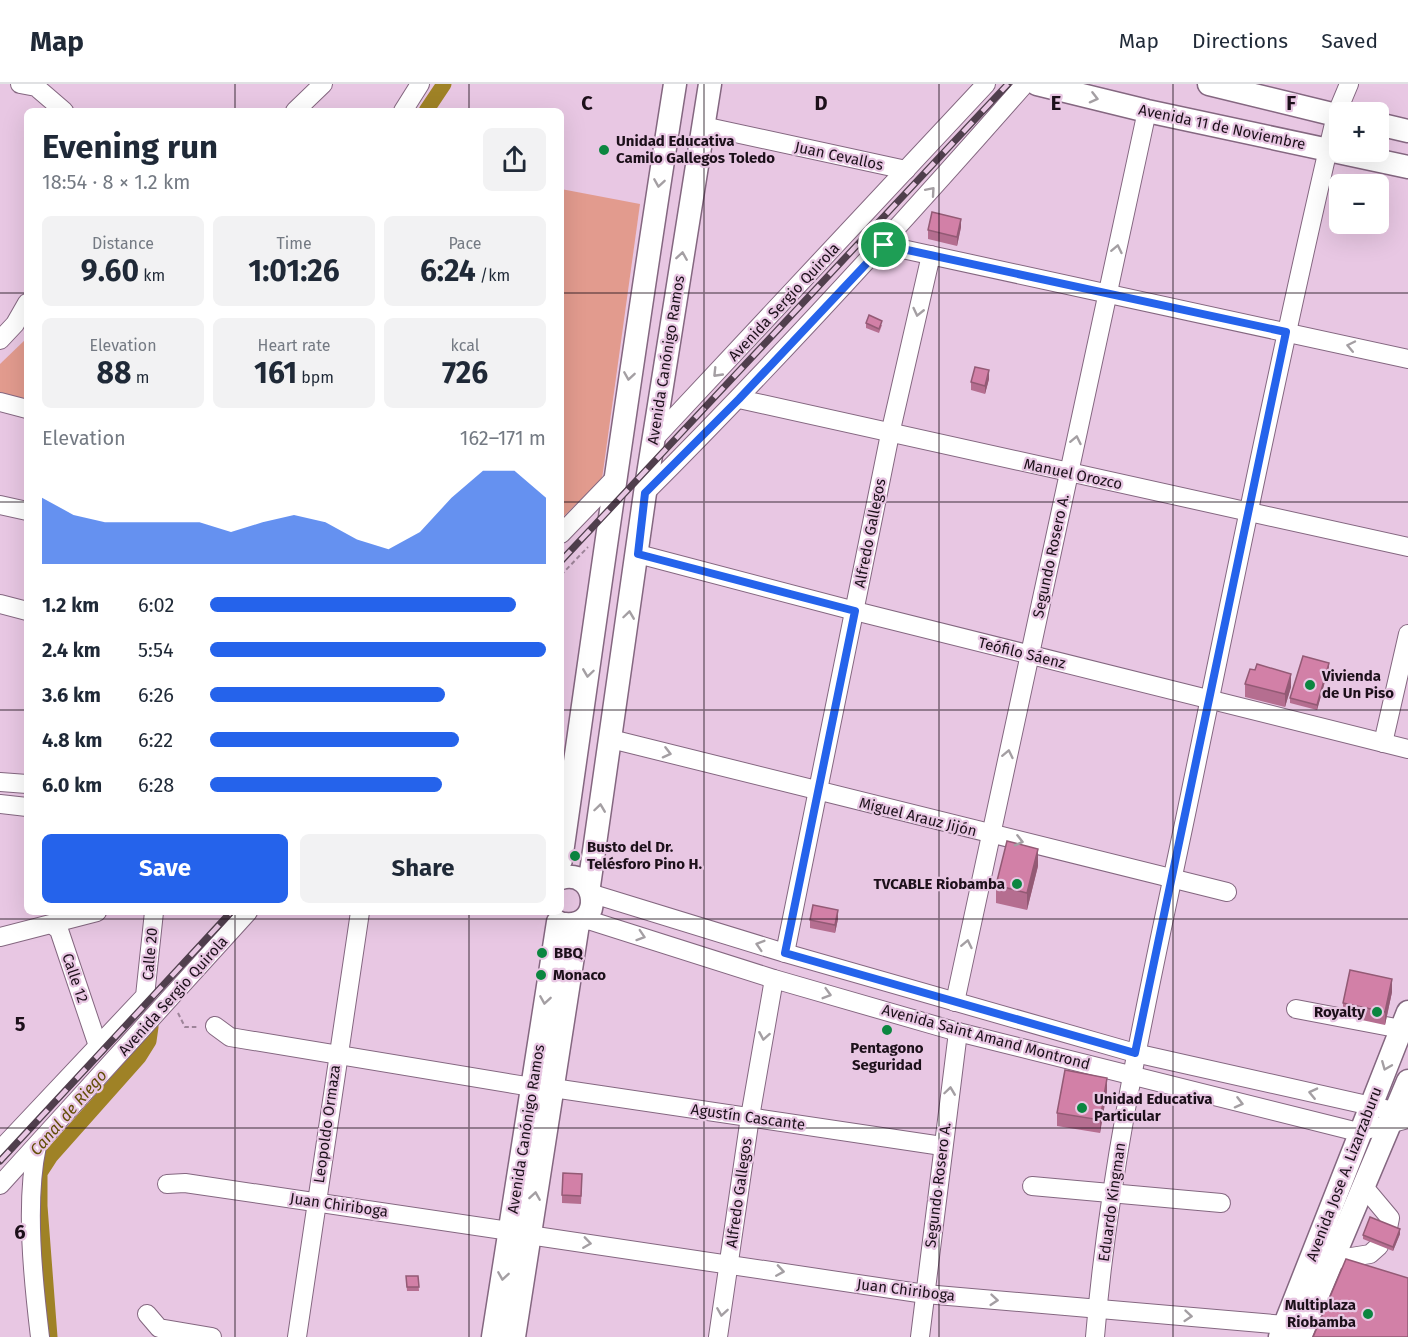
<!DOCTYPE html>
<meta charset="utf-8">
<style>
body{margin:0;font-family:"Fira Sans",sans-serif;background:#f2f2f3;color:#1f2937;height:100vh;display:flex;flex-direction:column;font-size:22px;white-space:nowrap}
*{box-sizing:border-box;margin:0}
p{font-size:20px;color:#747a83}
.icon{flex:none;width:33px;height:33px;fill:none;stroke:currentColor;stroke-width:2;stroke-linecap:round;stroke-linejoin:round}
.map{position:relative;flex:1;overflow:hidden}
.panel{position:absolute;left:24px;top:24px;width:540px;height:807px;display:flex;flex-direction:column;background:#fff;border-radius:9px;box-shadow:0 6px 24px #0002}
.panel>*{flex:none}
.buttons{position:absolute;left:1329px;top:18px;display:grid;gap:12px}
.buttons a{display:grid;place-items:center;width:60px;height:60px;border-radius:9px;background:#fff;box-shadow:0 6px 24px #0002;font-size:30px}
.pin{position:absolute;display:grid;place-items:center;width:51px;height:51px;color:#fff;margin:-26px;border:3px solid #fff;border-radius:50%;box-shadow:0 2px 6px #0007}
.round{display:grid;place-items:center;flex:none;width:63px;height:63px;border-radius:9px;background:#f2f2f3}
.overview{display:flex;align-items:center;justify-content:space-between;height:102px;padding:0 18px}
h1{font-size:33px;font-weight:700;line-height:45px}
.figures{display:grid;grid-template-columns:repeat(3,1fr);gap:9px;height:102px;padding:6px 18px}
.figures div{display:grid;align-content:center;border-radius:9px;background:#f2f2f3;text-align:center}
.figures b{font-size:30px;font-weight:700}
.figures small{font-size:16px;font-weight:400}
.figures p{font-size:16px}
.chart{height:168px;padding:12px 18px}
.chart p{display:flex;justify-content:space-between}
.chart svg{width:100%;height:108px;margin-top:6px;fill:#2563eb;opacity:.7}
.button{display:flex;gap:12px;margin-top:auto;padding:12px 18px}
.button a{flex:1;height:69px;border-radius:9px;background:#2563eb;color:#fff;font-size:24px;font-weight:700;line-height:69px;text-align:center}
.button a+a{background:#f2f2f3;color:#1f2937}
ul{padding:0 18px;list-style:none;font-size:20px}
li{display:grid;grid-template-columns:96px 72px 1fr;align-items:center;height:45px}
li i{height:15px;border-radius:8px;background:#2563eb}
header{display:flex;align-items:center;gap:36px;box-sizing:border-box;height:84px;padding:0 30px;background:#fff;border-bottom:2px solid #e0e1e3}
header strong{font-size:28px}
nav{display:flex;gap:33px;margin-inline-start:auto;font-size:21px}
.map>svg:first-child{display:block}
.green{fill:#e29b8e}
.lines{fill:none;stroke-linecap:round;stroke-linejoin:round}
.canal{stroke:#9f8226;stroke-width:15}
.minor-casing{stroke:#846780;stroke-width:20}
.major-casing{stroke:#846780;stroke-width:25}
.path{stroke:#9d8499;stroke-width:2;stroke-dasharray:4.5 3;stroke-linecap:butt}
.minor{stroke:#fff;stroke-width:18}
.major{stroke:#fff;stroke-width:22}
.rail-casing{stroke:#503f4d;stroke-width:7}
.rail{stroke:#e8c7e3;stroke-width:4.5;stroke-dasharray:14;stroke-linecap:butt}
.wall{fill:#b56e90}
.shaded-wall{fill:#935a75}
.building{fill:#d280a7;stroke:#935a75;stroke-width:1.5}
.oneway{stroke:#a49fa3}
.route-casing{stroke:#fff;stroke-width:12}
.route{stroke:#2563eb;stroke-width:8}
.grid{fill:none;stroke:#1c101a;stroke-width:1.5;stroke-opacity:0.55}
.poi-dot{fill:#0b8640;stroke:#e8c7e3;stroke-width:2}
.labels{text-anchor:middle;stroke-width:4.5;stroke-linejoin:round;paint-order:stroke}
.street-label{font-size:15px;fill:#1c101a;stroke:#e8c7e3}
.poi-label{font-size:15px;font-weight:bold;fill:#1c101a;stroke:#e8c7e3;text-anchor:start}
.water-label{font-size:16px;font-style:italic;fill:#624d06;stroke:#e8c7e3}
.grid-label{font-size:20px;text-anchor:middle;font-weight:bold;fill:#1c101a;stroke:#e8c7e3;stroke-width:4.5;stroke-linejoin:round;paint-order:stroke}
</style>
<header>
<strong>Map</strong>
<nav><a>Map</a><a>Directions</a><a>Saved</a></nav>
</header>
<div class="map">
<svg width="1408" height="1253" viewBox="0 0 1408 1253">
<rect width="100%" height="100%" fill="#e8c7e3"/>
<!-- green -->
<g class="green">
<polygon points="561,105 640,120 602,395 561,435"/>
<polygon points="27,254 27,318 0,312 0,280"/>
</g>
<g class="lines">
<!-- canal -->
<g class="canal">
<polyline points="426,27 444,0"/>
<polyline points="50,1253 40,1122 40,1089 51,1072 139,973 149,957 151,943"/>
</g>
<!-- minor casing -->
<g class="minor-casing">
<g id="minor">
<polyline points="20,0 36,3 64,27"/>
<polyline points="295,27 323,0"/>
<polyline points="403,27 420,0"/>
<polyline points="703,42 906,86"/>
<polyline points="884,161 1408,275"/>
<polyline points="0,256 15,240 27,219"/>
<polyline points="739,315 1408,463"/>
<polyline points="0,318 27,325"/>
<polyline points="654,355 986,0"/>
<path d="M 645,409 C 777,277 902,140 1025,0"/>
<polyline points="0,421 27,427"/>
<polyline points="561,450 615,394"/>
<polyline points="638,470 855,527 1408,665"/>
<polyline points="0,520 27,527"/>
<polyline points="611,655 1227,808"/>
<polyline points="1383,659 1408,550"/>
<polyline points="0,698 27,700"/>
<polyline points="0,720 27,723"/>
<polyline points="593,810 785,869 1135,969 1407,1030"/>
<polyline points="585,835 774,895 958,948 1358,1048 1408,1035"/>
<polyline points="53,841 59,846 98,962"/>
<polyline points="0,853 97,828"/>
<polyline points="785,869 890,350 931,171"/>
<polyline points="955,918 1147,27"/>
<polyline points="1296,925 1401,945"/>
<polyline points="215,942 230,953 532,1003"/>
<polyline points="553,1004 942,1062"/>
<path d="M 37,1062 C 25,1119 33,1195 40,1253"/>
<polyline points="0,1066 145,912 154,828"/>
<polyline points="167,1100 185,1099 510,1147"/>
<polyline points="0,1101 248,828"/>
<polyline points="1032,1102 1221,1119"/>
<polyline points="1364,1103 1390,1134 1388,1144"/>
<polyline points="529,1151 925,1210 1285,1241"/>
<polyline points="1333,1176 1370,1170 1379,1162"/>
<polyline points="147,1230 159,1244 212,1253"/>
<polyline points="297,1253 360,828"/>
<polyline points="718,1253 750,1033 774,895"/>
<polyline points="920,1253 958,948"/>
<path d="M 1095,1253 C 1110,1070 1153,890 1190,711 C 1237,483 1283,257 1336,31 L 1349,0"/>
</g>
</g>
<!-- major casing -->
<g class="major-casing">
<g id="major">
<polyline points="1037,0 1147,27 1408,83"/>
<polyline points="1209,0 1340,32"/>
<polyline points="1378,40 1408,47"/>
<path d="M 561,776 C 598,517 634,258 675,0"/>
<path d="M 561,794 C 599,784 604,844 565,840"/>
<polyline points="589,802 645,409 710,0"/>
<polyline points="493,1253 558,838"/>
<polyline points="514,1253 578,840"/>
<polyline points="1280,1253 1408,928"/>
<polyline points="1300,1253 1408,997"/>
</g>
</g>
<!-- path -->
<g class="path">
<polyline points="561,491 588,463"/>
<polyline points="178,929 185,943 199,943"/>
</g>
<!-- minor -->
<use href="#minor" class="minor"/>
<!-- major -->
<use href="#major" class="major"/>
<!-- rail casing -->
<g class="rail-casing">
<g id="rail">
<polyline points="561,477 1008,0"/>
<polyline points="0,1077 231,828"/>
</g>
</g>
<!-- rail -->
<use href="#rail" class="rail"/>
</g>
<!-- wall -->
<g class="wall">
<polygon points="961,143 957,162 928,155 928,146"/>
<polygon points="866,239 882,241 879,249 866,244"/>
<polygon points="989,295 985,310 971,306 971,298"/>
<polygon points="1329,583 1317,626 1290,619 1290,614"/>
<polygon points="1245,600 1291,603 1285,623 1245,613"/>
<polygon points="1038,782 1027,826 996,819 996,801"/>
<polygon points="838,835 835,849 810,844 810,836"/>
<polygon points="1392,908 1385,941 1343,932 1343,919"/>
<polygon points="1107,1007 1100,1049 1057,1042 1057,1029"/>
<polygon points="582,1099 581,1120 562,1119 562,1111"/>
<polygon points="1400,1150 1393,1167 1363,1155 1363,1151"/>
<polygon points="406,1192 418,1192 419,1207 407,1207"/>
</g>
<!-- shaded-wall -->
<g class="shaded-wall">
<polygon points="961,135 961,143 957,162 957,153"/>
<polygon points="989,286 989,295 985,310 985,302"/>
<polygon points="1329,579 1329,583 1317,626 1317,621"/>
<polygon points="1291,590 1291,603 1285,623 1285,610"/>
<polygon points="1038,765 1038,782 1027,826 1027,809"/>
<polygon points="838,826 838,835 835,849 835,841"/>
<polygon points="1392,895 1392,908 1385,941 1385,928"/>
<polygon points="1107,994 1107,1007 1100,1049 1100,1036"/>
<polygon points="1400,1145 1400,1150 1393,1167 1393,1163"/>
</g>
<!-- building -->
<g class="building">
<polygon points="932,128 961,135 957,153 928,146"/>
<polygon points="869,231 882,237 879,245 866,239"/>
<polygon points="975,283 989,286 985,302 971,298"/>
<polygon points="1303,572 1329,579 1317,621 1290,614"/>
<polygon points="1257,580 1291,590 1285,610 1245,600 1250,585 1255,586"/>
<polygon points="1007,757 1038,765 1027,809 996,801"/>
<polygon points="813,821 838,826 835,841 810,836"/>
<polygon points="1350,886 1392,895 1385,928 1343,919"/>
<polygon points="1065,986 1107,994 1100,1036 1057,1029"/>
<polygon points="563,1089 582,1090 581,1112 562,1111"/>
<polygon points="1370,1133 1400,1145 1393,1163 1363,1151"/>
<polygon points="1346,1175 1408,1194 1408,1253 1313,1253"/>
<polygon points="406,1192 418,1192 419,1203 407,1203"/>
</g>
<!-- one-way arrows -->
<defs><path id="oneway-chevron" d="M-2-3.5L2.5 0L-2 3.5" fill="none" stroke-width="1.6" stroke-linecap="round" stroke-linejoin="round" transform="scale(1.5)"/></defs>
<g class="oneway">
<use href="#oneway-chevron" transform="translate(1094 14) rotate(14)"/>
<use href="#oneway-chevron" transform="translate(659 99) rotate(99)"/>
<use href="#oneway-chevron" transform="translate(931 107) rotate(-49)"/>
<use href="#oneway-chevron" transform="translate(1117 165) rotate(-78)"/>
<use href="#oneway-chevron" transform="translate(682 172) rotate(-81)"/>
<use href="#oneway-chevron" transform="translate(918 228) rotate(103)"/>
<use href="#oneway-chevron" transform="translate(1351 262) rotate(-168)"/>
<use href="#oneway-chevron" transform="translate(717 289) rotate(134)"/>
<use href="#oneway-chevron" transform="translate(629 292) rotate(99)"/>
<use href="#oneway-chevron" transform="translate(1076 356) rotate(-78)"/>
<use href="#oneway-chevron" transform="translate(629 531) rotate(-82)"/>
<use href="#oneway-chevron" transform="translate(588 589) rotate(98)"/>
<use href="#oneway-chevron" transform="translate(667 669) rotate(14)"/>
<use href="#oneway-chevron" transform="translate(1008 670) rotate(-78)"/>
<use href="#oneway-chevron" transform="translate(600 724) rotate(-82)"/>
<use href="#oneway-chevron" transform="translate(1019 757) rotate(14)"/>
<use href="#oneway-chevron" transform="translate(641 852) rotate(18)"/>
<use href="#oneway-chevron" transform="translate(967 860) rotate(-78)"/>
<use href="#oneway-chevron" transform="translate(760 861) rotate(-163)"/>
<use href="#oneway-chevron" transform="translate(827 910) rotate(16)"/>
<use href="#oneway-chevron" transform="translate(545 916) rotate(99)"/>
<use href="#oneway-chevron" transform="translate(764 952) rotate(100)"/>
<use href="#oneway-chevron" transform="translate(1386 982) rotate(112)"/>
<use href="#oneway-chevron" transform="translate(950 1007) rotate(-82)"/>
<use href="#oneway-chevron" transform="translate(1313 1009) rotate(-167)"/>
<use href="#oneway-chevron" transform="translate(1239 1019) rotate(14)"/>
<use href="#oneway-chevron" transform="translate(535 1112) rotate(-81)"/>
<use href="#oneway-chevron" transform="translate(587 1159) rotate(8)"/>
<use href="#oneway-chevron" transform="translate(780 1187) rotate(9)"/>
<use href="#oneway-chevron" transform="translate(503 1192) rotate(99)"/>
<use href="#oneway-chevron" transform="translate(994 1216) rotate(5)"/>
<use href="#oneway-chevron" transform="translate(722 1228) rotate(99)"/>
<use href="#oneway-chevron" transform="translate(1188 1232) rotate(5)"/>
</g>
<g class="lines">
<!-- route casing -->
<g class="route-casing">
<polygon id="route" points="884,161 1286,248 1135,969 785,869 855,527 638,470 645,409 739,315"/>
</g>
<!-- route -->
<use href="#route" class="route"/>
</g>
<!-- grid -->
<path class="grid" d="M 235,0 L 235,27M 469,0 L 469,27M 704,0 L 704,1253M 939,0 L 939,1253M 1173,0 L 1173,1253M 0,209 L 27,209M 561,209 L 1408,209M 0,418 L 27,418M 561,418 L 1408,418M 0,626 L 27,626M 561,626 L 1408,626M 235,828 L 235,1253M 469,828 L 469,1253M 0,835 L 1408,835M 0,1044 L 1408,1044"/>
<!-- markers -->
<g class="poi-dot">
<circle cx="604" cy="66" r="6"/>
<circle cx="1310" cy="601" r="6"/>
<circle cx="575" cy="772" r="6"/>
<circle cx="1017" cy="800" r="6"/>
<circle cx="542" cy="869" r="6"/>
<circle cx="541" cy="891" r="6"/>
<circle cx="1377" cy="928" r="6"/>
<circle cx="887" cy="946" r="6"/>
<circle cx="1082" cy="1024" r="6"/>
<circle cx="1368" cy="1230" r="6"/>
</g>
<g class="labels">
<!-- street labels -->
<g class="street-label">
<text transform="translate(1222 43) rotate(12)" y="5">Avenida 11 de Noviembre</text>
<text transform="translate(839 72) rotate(12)" y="5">Juan Cevallos</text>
<text transform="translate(784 218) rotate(-47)" y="5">Avenida Sergio Quirola</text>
<text transform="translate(666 276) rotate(-81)" y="5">Avenida Canónigo Ramos</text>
<text transform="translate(1073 390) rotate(12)" y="5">Manuel Orozco</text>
<text transform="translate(870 449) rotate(-79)" y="5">Alfredo Gallegos</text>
<text transform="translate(1051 472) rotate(-78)" y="5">Segundo Rosero A.</text>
<text transform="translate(1022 569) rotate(14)" y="5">Teófilo Sáenz</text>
<text transform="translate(918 733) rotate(14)" y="5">Miguel Arauz Jijón</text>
<text transform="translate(150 870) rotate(-85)" y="5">Calle 20</text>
<text transform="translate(75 894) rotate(71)" y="5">Calle 12</text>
<text transform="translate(173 912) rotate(-48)" y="5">Avenida Sergio Quirola</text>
<text transform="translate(986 953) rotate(15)" y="5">Avenida Saint Amand Montrond</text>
<text transform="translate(748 1033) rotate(8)" y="5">Agustín Cascante</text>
<text transform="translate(327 1040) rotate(-82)" y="5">Leopoldo Ormaza</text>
<text transform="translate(526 1045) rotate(-81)" y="5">Avenida Canónigo Ramos</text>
<text transform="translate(1344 1090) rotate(-69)" y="5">Avenida Jose A. Lizarzaburu</text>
<text transform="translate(938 1101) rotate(-83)" y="5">Segundo Rosero A.</text>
<text transform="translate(739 1109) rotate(-82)" y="5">Alfredo Gallegos</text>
<text transform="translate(1112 1118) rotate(-82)" y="5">Eduardo Kingman</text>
<text transform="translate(339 1121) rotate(8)" y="5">Juan Chiriboga</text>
<text transform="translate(906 1206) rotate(7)" y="5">Juan Chiriboga</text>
</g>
<!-- poi labels -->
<g class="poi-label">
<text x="616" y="62">Unidad Educativa<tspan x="616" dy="17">Camilo Gallegos Toledo</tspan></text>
<text x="1322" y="597">Vivienda<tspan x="1322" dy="17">de Un Piso</tspan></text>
<text x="587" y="768">Busto del Dr.<tspan x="587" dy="17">Telésforo Pino H.</tspan></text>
<text x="1005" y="805" text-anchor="end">TVCABLE Riobamba</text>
<text x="554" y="874">BBQ</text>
<text x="553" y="896">Monaco</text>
<text x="1365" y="933" text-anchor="end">Royalty</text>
<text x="887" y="969" text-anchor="middle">Pentagono<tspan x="887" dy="17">Seguridad</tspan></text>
<text x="1094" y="1020">Unidad Educativa<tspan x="1094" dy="17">Particular</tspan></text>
<text x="1356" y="1226" text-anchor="end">Multiplaza<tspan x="1356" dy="17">Riobamba</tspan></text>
</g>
<!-- water labels -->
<g class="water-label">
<text transform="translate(68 1028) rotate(-49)" y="6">Canal de Riego</text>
</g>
</g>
<g class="grid-label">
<text x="587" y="26">C</text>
<text x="821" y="26">D</text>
<text x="1056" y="26">E</text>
<text x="1291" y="26">F</text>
<text x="20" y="947">5</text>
<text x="20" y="1155">6</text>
</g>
</svg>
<div class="buttons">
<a>+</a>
<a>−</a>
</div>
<div class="pin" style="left:884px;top:161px;background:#1e9e55"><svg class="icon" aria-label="arrive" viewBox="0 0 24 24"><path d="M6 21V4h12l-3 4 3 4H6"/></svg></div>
<section class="panel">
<div class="overview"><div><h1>Evening run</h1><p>18:54 · 8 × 1.2 km</p></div><a class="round"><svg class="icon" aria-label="share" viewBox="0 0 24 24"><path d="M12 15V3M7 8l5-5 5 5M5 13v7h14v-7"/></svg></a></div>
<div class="figures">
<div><p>Distance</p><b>9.60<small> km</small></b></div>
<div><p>Time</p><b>1:01:26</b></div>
<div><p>Pace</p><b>6:24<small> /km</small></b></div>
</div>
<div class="figures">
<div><p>Elevation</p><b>88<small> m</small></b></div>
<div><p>Heart rate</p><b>161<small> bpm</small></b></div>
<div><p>kcal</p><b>726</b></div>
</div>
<div class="chart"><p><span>Elevation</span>162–171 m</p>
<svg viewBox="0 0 160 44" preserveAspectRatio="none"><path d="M0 44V17L10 24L20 27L30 27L40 27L50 27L60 31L70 27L80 24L90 27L100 34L110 38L120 31L130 17L140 6L150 6L160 17V44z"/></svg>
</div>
<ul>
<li><b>1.2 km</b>6:02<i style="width:91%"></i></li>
<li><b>2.4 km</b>5:54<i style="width:100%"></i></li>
<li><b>3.6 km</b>6:26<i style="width:70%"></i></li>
<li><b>4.8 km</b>6:22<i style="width:74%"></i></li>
<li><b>6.0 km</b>6:28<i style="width:69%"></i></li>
</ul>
<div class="button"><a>Save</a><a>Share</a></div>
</section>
</div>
